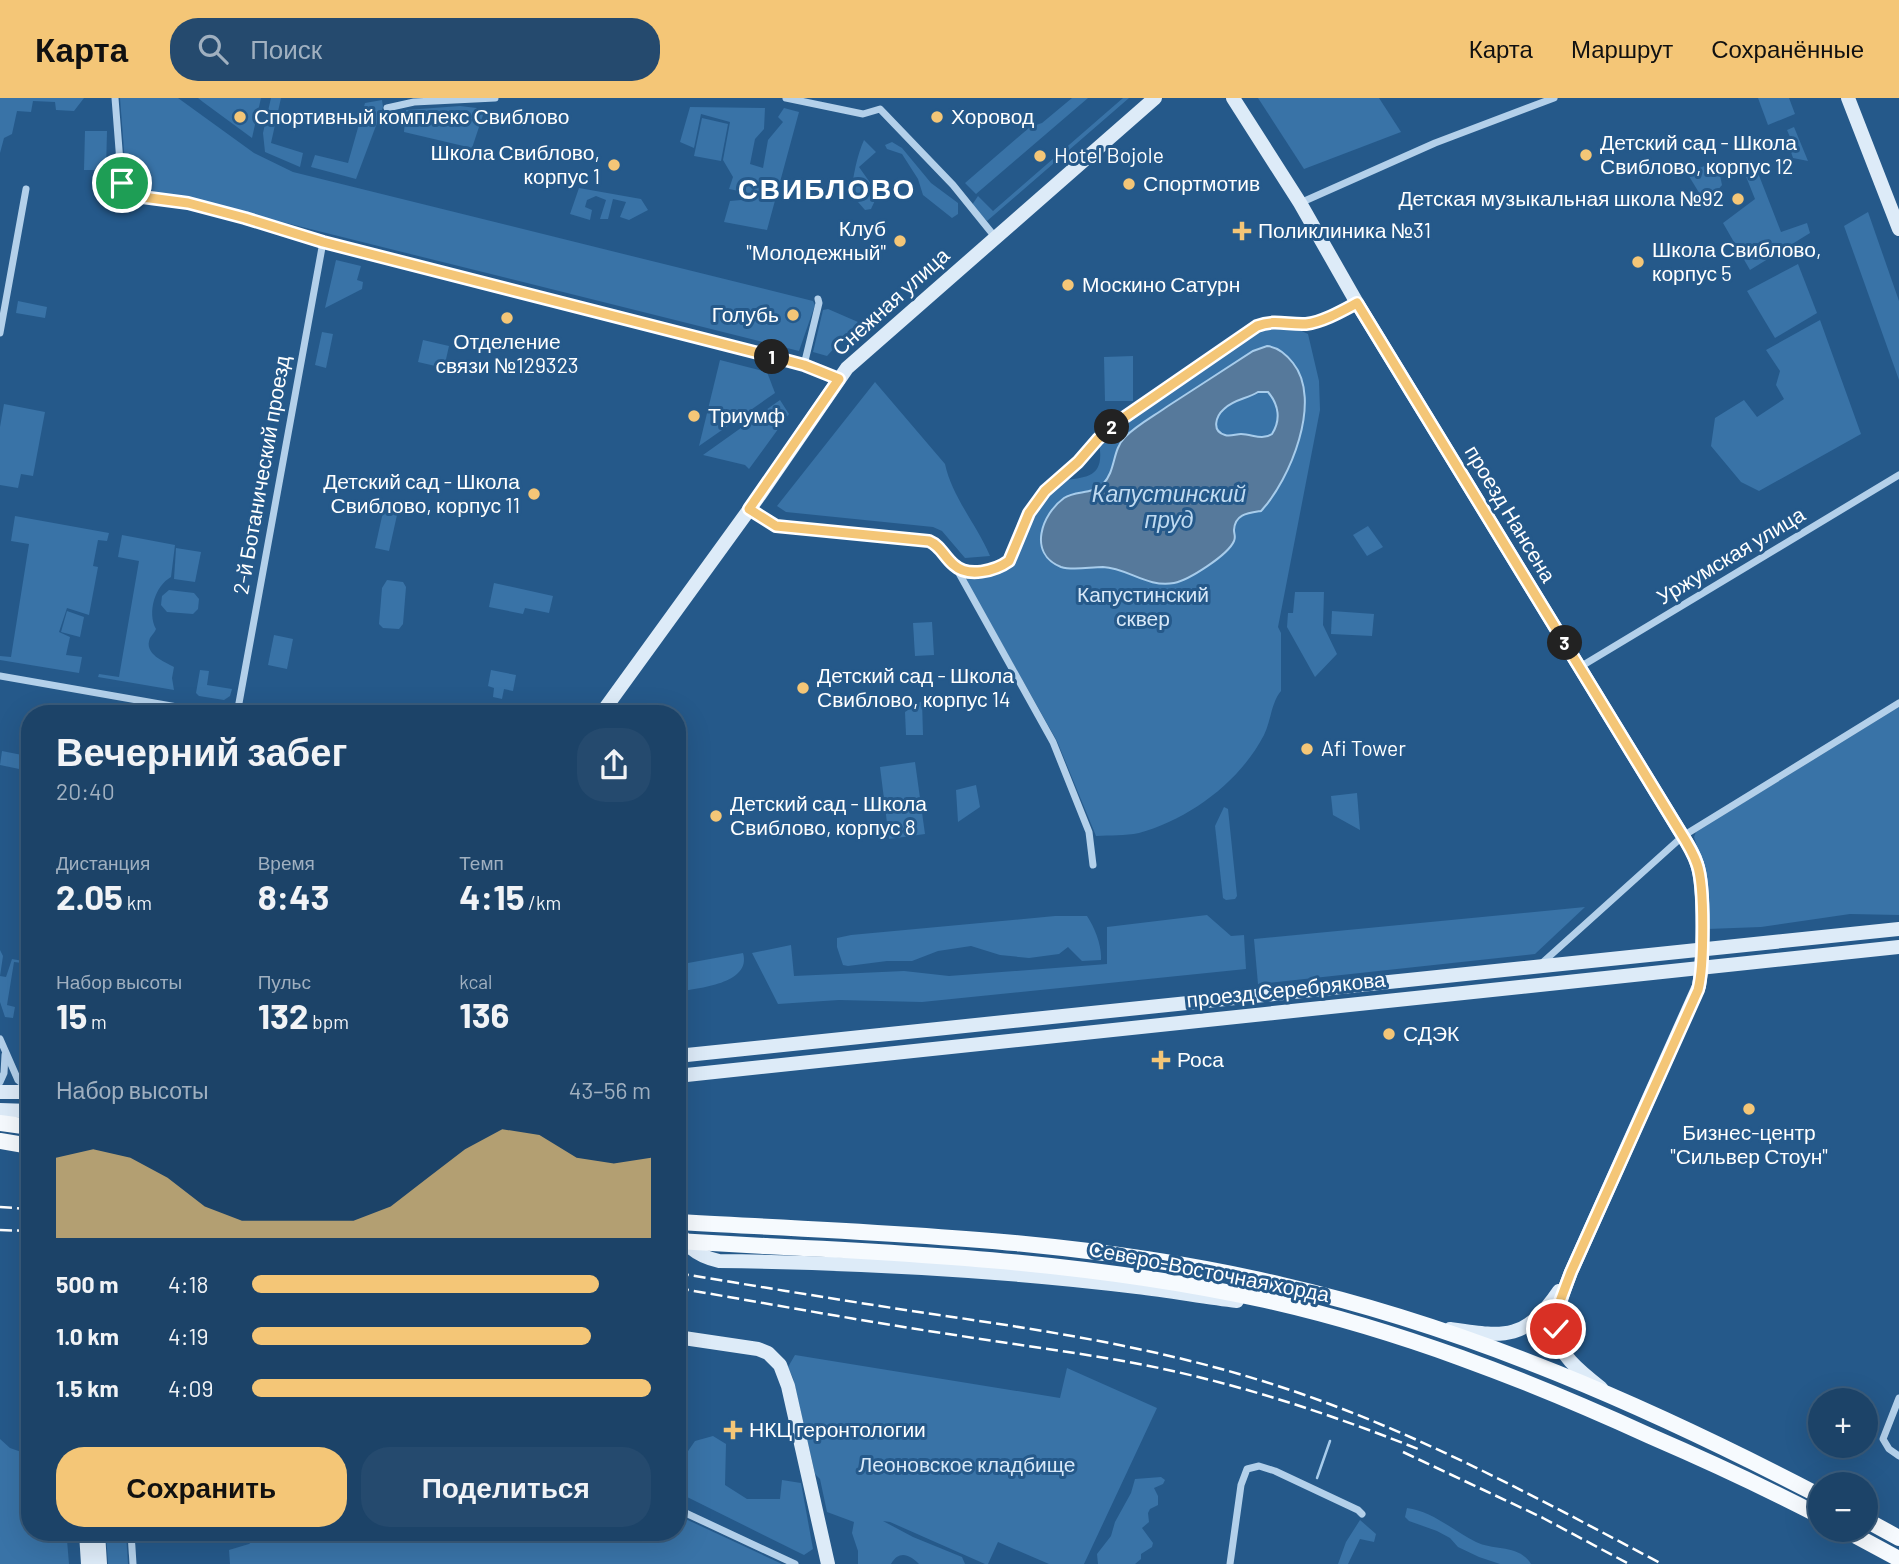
<!DOCTYPE html>
<html lang="ru">
<meta charset="utf-8">
<style>
body{margin:0;font-family:Barlow,sans-serif;background:#254a6e;color:#f1f3f6;height:100vh;display:flex;flex-direction:column;font-size:26px;white-space:nowrap}
*{box-sizing:border-box;margin:0}
p{font-size:23px;color:#a0b0c0}
.icon{flex:none;width:38px;height:38px;fill:none;stroke:currentColor;stroke-width:2;stroke-linecap:round;stroke-linejoin:round}
.map{position:relative;flex:1;overflow:hidden}
.sheet{position:absolute;left:21px;top:607px;width:665px;height:836px;display:flex;flex-direction:column;background:#1c4368;border-radius:28px;box-shadow:0 7px 28px #0002,0 0 0 2px #3a5c7c}
.sheet>*{flex:none}
.buttons{position:absolute;left:1808px;top:1290px;display:grid;gap:14px}
.buttons a{display:grid;place-items:center;width:70px;height:70px;border-radius:50%;background:#1c4368;box-shadow:0 7px 28px #0002,0 0 0 2px #3a5c7c;font-size:35px}
.pin{position:absolute;display:grid;place-items:center;width:60px;height:60px;color:#fff;margin:-30px;border:4px solid #fff;border-radius:50%;box-shadow:0 2px 7px #0007}
.km{position:absolute;width:35px;height:35px;margin:-18px;border-radius:50%;background:#222;color:#fff;font-size:19px;line-height:35px;text-align:center}
.round{display:grid;place-items:center;flex:none;width:74px;height:74px;border-radius:28px;background:#254a6e}
.summary{display:flex;align-items:center;justify-content:space-between;height:119px;padding:0 35px}
h1{font-size:38px;font-weight:700;line-height:52px}
.figures{display:grid;grid-template-columns:repeat(3,1fr);gap:10px;height:119px;padding:7px 35px}
.figures div{display:grid;align-content:center}
.figures b{font-size:35px;font-weight:700}
.figures small{font-size:19px;font-weight:400}
.figures p{font-size:19px}
.chart{height:196px;padding:14px 35px}
.chart p{display:flex;justify-content:space-between}
.chart svg{width:100%;height:126px;margin-top:7px;fill:#f4c677;opacity:.7}
.action{display:flex;gap:14px;margin-top:auto;padding:14px 35px}
.action a{flex:1;height:80px;border-radius:28px;background:#f4c677;color:#111;font-size:28px;font-weight:700;line-height:80px;text-align:center}
.action a+a{background:#254a6e;color:#f1f3f6}
ul{padding:0 35px;list-style:none;font-size:23px}
li{display:grid;grid-template-columns:112px 84px 1fr;align-items:center;height:52px}
li i{height:18px;border-radius:9px;background:#f4c677}
header{display:flex;align-items:center;gap:42px;box-sizing:border-box;height:98px;padding:0 35px;background:#f4c677;color:#111}
header strong{font-size:33px}
nav{display:flex;gap:38px;margin-inline-start:auto;font-size:24px}
.search{width:490px;height:63px;background:#254a6e;display:flex;align-items:center;gap:18px;box-sizing:border-box;padding:0 24px;border-radius:28px;color:#a0b0c0;font-size:26px}
.map>svg:first-child{display:block}
.green{fill:#3973a7}
.water{fill:#56799b;stroke:#a7cceb;stroke-width:2;fill-rule:evenodd}
.lines{fill:none;stroke-linecap:round;stroke-linejoin:round}
.stream{stroke:#a7cceb;stroke-width:2.5}
.street{stroke:#b3d0ea;stroke-width:7}
.secondary{stroke:#ddebf8;stroke-width:14}
.primary{stroke:#f6fafe;stroke-width:16}
.rail{stroke:#fff;stroke-width:2.5;stroke-dasharray:12 5;stroke-linecap:butt}
.primary-bridge{stroke:#f6fafe;stroke-width:16}
.route-casing{stroke:#fff;stroke-width:14}
.route{stroke:#f4c677;stroke-width:9}
.poi-dot{fill:#f4c677;stroke:#25598a;stroke-width:2.5}
.labels{text-anchor:middle;stroke-width:6;stroke-linejoin:round;paint-order:stroke}
.poi-label{font-size:21px;fill:#fff;stroke:#25598a;text-anchor:start}
.street-label{font-size:21px;fill:#fff;stroke:#25598a}
.park-label{font-size:21px;fill:#d7e8f8;stroke:#25598a}
.water-label{font-size:23px;font-style:italic;fill:#bfdaf1;stroke:#25598a}
.district-label{font-size:28px;font-weight:bold;letter-spacing:2px;fill:#fff;stroke:#25598a}
</style>
<header>
<strong>Карта</strong>
<div class="search"><svg class="icon" aria-label="search" viewBox="0 0 24 24"><circle cx="10" cy="10" r="6"/><path d="M15 15l6 6"/></svg>Поиск</div>
<nav><a>Карта</a><a>Маршрут</a><a>Сохранённые</a></nav>
</header>
<div class="map">
<svg width="1899" height="1466" viewBox="0 0 1899 1466">
<rect width="100%" height="100%" fill="#25598a"/>
<!-- green -->
<g class="green">
<polygon points="0,0 84,0 74,13 56,12 55,4 33,3 31,14 17,13 12,36 4,40 0,55"/>
<polygon points="120,0 178,0 254,55 293,74 813,203 815,207 799,253 190,101 127,91"/>
<polygon points="198,0 261,0 252,40 203,4"/>
<polygon points="271,0 281,0 271,45 303,55 300,69 265,54 263,35"/>
<polygon points="1072,0 1088,0 976,96 965,85 1030,29 1042,25"/>
<polygon points="1123,0 1129,0 987,123 972,107 978,98 993,113"/>
<polygon points="1258,0 1379,0 1401,34 1304,71"/>
<polygon points="1758,0 1789,0 1795,16 1768,27"/>
<polygon points="382,2 383,9 356,81 311,69 315,57 348,65 365,5"/>
<polygon points="460,8 485,11 472,50 404,34 406,12"/>
<polygon points="690,9 765,10 764,31 755,41 750,66 763,70 768,42 783,24 778,19 784,10 799,14 767,132 724,124 730,103 741,102 744,94 729,91 733,79 723,62 730,24 701,16 694,50 680,44"/>
<polygon points="702,20 728,26 721,63 694,58"/>
<polygon points="1794,29 1808,63 1793,60 1788,45 1790,39 1787,32"/>
<polygon points="85,33 107,33 106,72 84,72"/>
<path d="M 864,42 L 876,54 L 859,69 L 878,96 L 871,111 L 865,112 L 851,96 C 853,79 857,57 864,42 Z"/>
<polygon points="892,44 902,50 931,85 958,105 958,116 952,120 923,97 918,81 902,56 887,51 885,47"/>
<polygon points="1753,62 1781,134 1807,125 1810,135 1750,172 1723,125 1755,101 1741,66"/>
<polygon points="1717,63 1722,87 1706,106 1687,75"/>
<polygon points="579,90 641,101 648,112 629,122 620,119 626,104 613,101 608,121 600,121 606,102 596,98 587,102 585,109 592,112 590,122 570,116"/>
<polygon points="1868,114 1899,203 1899,282 1844,128"/>
<polygon points="336,162 361,168 357,182 363,184 362,191 325,210"/>
<polygon points="1798,166 1817,215 1775,240 1747,193"/>
<polygon points="18,203 47,209 45,220 16,215"/>
<polygon points="828,211 858,224 827,258 813,254 823,212"/>
<polygon points="1820,222 1861,336 1759,393 1741,384 1711,348 1715,320 1744,302 1757,319 1784,301 1776,287 1780,273 1766,252"/>
<path d="M 1271,226 L 1293,229 L 1308,236 L 1319,283 L 1320,312 L 1278,529 L 1281,535 L 1281,593 C 1271,605 1271,623 1264,637 C 1239,685 1189,721 1139,735 C 1125,738 1110,737 1096,738 L 1057,643 L 963,477 L 1010,466 L 1034,412 L 1061,382 C 1089,380 1105,378 1099,345 L 1112,332 L 1258,230 Z"/>
<polygon points="322,234 333,236 326,270 315,267"/>
<polygon points="423,242 449,248 444,270 418,264"/>
<polygon points="1133,258 1133,303 1105,303 1104,259"/>
<polygon points="720,262 767,274 775,295 699,348"/>
<path d="M 875,284 L 945,366 C 952,399 977,427 990,458 L 965,460 L 942,433 L 933,429 L 786,414 L 777,408 Z"/>
<polygon points="780,302 789,316 749,371 745,367 703,357"/>
<polygon points="4,306 45,314 33,378 21,376 18,390 0,387 0,329"/>
<polygon points="383,414 397,417 389,453 375,450"/>
<polygon points="15,418 109,435 107,443 98,442 93,468 98,469 89,517 67,510 59,534 70,539 66,557 82,559 79,575 0,562 0,558 11,559 29,446 11,443"/>
<polygon points="1368,428 1383,449 1367,458 1353,437"/>
<path d="M 122,437 L 175,447 L 171,479 C 155,488 147,514 156,531 C 155,534 152,537 150,540 C 143,556 165,564 174,569 L 172,580 L 174,592 L 98,579 L 99,576 L 119,579 L 139,463 L 118,459 Z"/>
<polygon points="176,450 201,454 195,484 174,481"/>
<polygon points="387,482 403,484 406,489 403,526 399,531 383,530 379,526 382,490"/>
<polygon points="494,485 553,498 549,515 525,510 523,516 489,509"/>
<polygon points="169,492 194,495 199,501 198,511 193,516 167,514 161,507 162,498"/>
<polygon points="1295,494 1324,494 1323,527 1337,556 1315,579 1287,529 1288,515 1293,515"/>
<polygon points="67,513 84,519 80,539 61,534"/>
<polygon points="1332,513 1374,516 1372,538 1331,536"/>
<polygon points="932,524 934,557 915,558 913,525"/>
<polygon points="274,537 293,541 287,571 268,567"/>
<polygon points="200,572 209,573 207,587 232,591 230,598 224,602 199,598 196,595"/>
<polygon points="491,572 516,577 513,593 504,591 502,601 493,599 494,590 488,588"/>
<polygon points="922,603 923,637 906,637 905,614"/>
<polygon points="1899,609 1899,817 1850,816 1761,829 1707,831 1700,758 1694,739 1696,734"/>
<polygon points="2,653 27,658 24,672 0,667"/>
<polygon points="915,664 925,736 889,741 880,669"/>
<polygon points="976,687 980,709 958,724 956,692"/>
<polygon points="1357,695 1360,732 1333,717 1331,698"/>
<polygon points="1224,709 1228,711 1237,798 1235,801 1226,802 1223,800 1215,728"/>
<polygon points="1585,809 1535,856 1258,886 1254,841"/>
<polygon points="1207,817 1231,838 1244,837 1246,871 922,904 839,902 778,906 752,855 791,847 794,878 904,873 949,878 1107,866 1107,829"/>
<path d="M 1055,818 L 1087,818 C 1095,830 1102,848 1101,862 L 1082,863 L 1068,849 L 1059,856 L 1029,860 L 1000,857 L 971,848 L 938,853 L 912,863 L 887,863 L 848,868 L 843,867 L 837,849 L 837,840 L 851,837 Z"/>
<polygon points="0,852 3,858 0,878 6,879 12,861 23,863 22,865 14,864 7,907 15,909 13,920 5,919 0,904"/>
<path d="M 743,855 C 752,886 698,890 677,894 L 677,867 Z"/>
<path d="M 795,1257 L 1060,1300 L 1067,1270 L 1157,1310 L 1084,1466 L 1049,1466 L 998,1444 L 988,1466 L 985,1466 L 890,1424 L 883,1423 L 913,1439 L 962,1459 L 965,1466 L 919,1466 C 909,1456 899,1452 891,1466 L 858,1466 L 858,1453 L 852,1435 L 854,1424 L 827,1414 L 820,1381 L 815,1376 L 793,1280 L 788,1269 Z"/>
<polygon points="713,1338 726,1346 725,1387 747,1401 780,1401 782,1382 801,1385 813,1451 804,1457 677,1394 677,1356 686,1356 695,1343"/>
<polygon points="0,1341 10,1350 30,1357 30,1435 74,1435 74,1440 67,1442 69,1466 0,1466"/>
<polygon points="1161,1379 1165,1382 1163,1386 1154,1390 1158,1398 1158,1407 1150,1411 1148,1415 1149,1424 1142,1430 1153,1445 1152,1449 1141,1456 1141,1461 1135,1466 1098,1466 1097,1456 1111,1438 1115,1424 1131,1395 1135,1381"/>
<path d="M 1407,1410 C 1432,1413 1454,1433 1476,1444 C 1494,1453 1519,1446 1531,1466 L 1500,1466 L 1479,1459 L 1458,1449 L 1450,1440 L 1437,1433 L 1409,1423 L 1405,1419 Z"/>
<polygon points="677,1417 782,1466 230,1466 229,1452 249,1446 263,1435 677,1435"/>
<polygon points="1360,1422 1376,1436 1374,1444 1360,1441 1348,1466 1338,1466 1346,1444"/>
<polygon points="106,1435 126,1435 128,1466 108,1466"/>
</g>
<!-- water -->
<path class="water" d="M 1267,248 C 1278,249 1286,256 1293,265 C 1323,302 1290,382 1261,413 C 1248,415 1235,416 1234,432 C 1234,436 1236,439 1234,443 C 1228,457 1189,482 1174,485 C 1147,490 1128,470 1103,469 C 1090,469 1073,473 1061,469 C 1027,455 1042,416 1064,400 C 1076,392 1092,397 1103,386 C 1116,373 1112,352 1125,339 C 1137,327 1154,318 1168,308 C 1196,290 1225,271 1253,253 ZM 1258,294 L 1268,294 C 1279,307 1281,322 1272,336 C 1261,343 1253,336 1241,336 C 1236,336 1230,339 1225,337 C 1211,333 1216,318 1224,311 C 1234,301 1247,301 1258,294 Z"/>
<g class="lines">
<!-- stream -->
<polyline class="stream" points="1317,1380 1330,1343"/>
<!-- street -->
<g class="street">
<polyline points="115,0 122,90 127,97 188,105 323,144 804,267 839,281"/>
<polyline points="786,0 863,16 880,11 953,87 995,139"/>
<polyline points="387,10 414,4 495,0"/>
<polyline points="1300,105 1435,45 1554,0"/>
<polyline points="0,235 26,91"/>
<polyline points="804,267 819,205 818,201"/>
<polyline points="749,411 776,428 929,443 936,446 955,468 1053,644 1089,734 1093,767"/>
<path d="M 955,468 C 973,476 992,474 1009,463 L 1029,415 L 1045,393 L 1078,364 L 1098,341 L 1119,323 L 1257,228 C 1275,221 1290,228 1308,225 C 1325,223 1342,213 1356,205"/>
<polyline points="1580,569 1899,377"/>
<polyline points="0,578 217,616"/>
<polyline points="237,616 323,144"/>
<polyline points="1542,865 1683,738 1899,605"/>
<polyline points="0,941 18,982 29,991"/>
<polyline points="0,984 4,975 5,957"/>
<polyline points="1899,1300 1883,1341 1889,1351 1899,1358"/>
<polyline points="677,1411 795,1466"/>
<polyline points="131,1435 133,1466"/>
<polyline points="1230,1466 1241,1387 1247,1371 1259,1368 1275,1373 1358,1412 1362,1416"/>
</g>
<!-- secondary -->
<g class="secondary">
<path d="M 1233,0 L 1300,105 L 1357,205 L 1679,732 C 1686,743 1694,754 1697,766 C 1705,789 1703,863 1699,888 L 1571,1174 C 1547,1236 1548,1249 1601,1290"/>
<polyline points="1848,0 1899,131"/>
<polyline points="601,616 759,398 847,270 1155,0"/>
<polyline points="677,958 1899,831"/>
<polyline points="677,978 1899,849"/>
<polyline points="0,994 30,994"/>
<polyline points="0,1012 30,1013"/>
<path d="M 677,1125 C 683,1148 697,1158 719,1163 C 858,1165 999,1172 1137,1189 C 1171,1193 1204,1199 1237,1203"/>
<path d="M 1450,1231 C 1505,1239 1525,1243 1559,1193"/>
<polyline points="677,1239 758,1251 768,1255 780,1267 788,1288 828,1466"/>
<polyline points="86,1435 88,1466"/>
<polyline points="98,1435 100,1466"/>
</g>
<!-- primary -->
<g class="primary">
<polyline points="0,1025 30,1029"/>
<polyline points="0,1043 30,1048"/>
<path d="M 677,1124 C 879,1135 1085,1140 1282,1187 C 1470,1230 1649,1309 1820,1398"/>
<path d="M 765,1148 C 933,1156 1101,1166 1265,1202 C 1399,1232 1525,1281 1650,1338 C 1708,1363 1764,1389 1820,1418"/>
<polyline points="1866,1422 1899,1440"/>
<polyline points="1845,1432 1899,1461"/>
</g>
<!-- rail -->
<g class="rail">
<polyline points="0,1109 30,1111"/>
<polyline points="0,1132 30,1133"/>
<path d="M 677,1175 C 755,1188 834,1201 912,1213 C 1022,1229 1132,1245 1239,1276 C 1392,1320 1522,1392 1662,1466"/>
<path d="M 677,1190 C 770,1206 862,1223 955,1237 C 1011,1246 1067,1253 1123,1263 C 1224,1281 1323,1313 1418,1351"/>
<polyline points="1403,1354 1543,1420 1629,1466"/>
</g>
<!-- primary-bridge -->
<polyline class="primary-bridge" points="677,1143 765,1148"/>
</g>
<g class="lines">
<!-- route casing -->
<g class="route-casing">
<path id="route" d="M 122,85 L 124,94 L 127,97 L 188,105 L 245,120 L 323,144 L 774,259 L 804,267 L 839,281 L 749,411 L 776,428 L 929,443 C 941,448 944,459 954,467 C 968,480 995,473 1009,463 L 1029,415 L 1045,393 L 1078,364 L 1098,341 L 1119,323 L 1257,228 C 1274,221 1288,227 1306,226 C 1323,224 1342,213 1357,205 L 1679,732 C 1686,743 1693,754 1697,766 C 1705,788 1704,869 1698,892 L 1571,1174 L 1559,1206 L 1556,1231"/>
</g>
<!-- route -->
<use href="#route" class="route"/>
</g>
<!-- markers -->
<g class="poi-dot">
<circle cx="240" cy="19" r="7"/>
<circle cx="937" cy="19" r="7"/>
<circle cx="1586" cy="57" r="7"/>
<circle cx="1040" cy="58" r="7"/>
<circle cx="614" cy="67" r="7"/>
<circle cx="1129" cy="86" r="7"/>
<circle cx="1738" cy="101" r="7"/>
<path d="M1238.5 122.5h7v7h7v7h-7v7h-7v-7h-7v-7h7z"/>
<circle cx="900" cy="143" r="7"/>
<circle cx="1638" cy="164" r="7"/>
<circle cx="1068" cy="187" r="7"/>
<circle cx="793" cy="217" r="7"/>
<circle cx="507" cy="220" r="7"/>
<circle cx="694" cy="318" r="7"/>
<circle cx="534" cy="396" r="7"/>
<circle cx="803" cy="590" r="7"/>
<circle cx="1307" cy="651" r="7"/>
<circle cx="716" cy="718" r="7"/>
<circle cx="1389" cy="936" r="7"/>
<path d="M1157.5 951.5h7v7h7v7h-7v7h-7v-7h-7v-7h7z"/>
<circle cx="1749" cy="1011" r="7"/>
<path d="M729.5 1321.5h7v7h7v7h-7v7h-7v-7h-7v-7h7z"/>
</g>
<g class="labels">
<!-- poi labels -->
<g class="poi-label">
<text x="254" y="26">Спортивный комплекс Свиблово</text>
<text x="951" y="26">Хоровод</text>
<text x="1600" y="52">Детский сад - Школа<tspan x="1600" dy="24">Свиблово, корпус 12</tspan></text>
<text x="600" y="62" text-anchor="end">Школа Свиблово,<tspan x="600" dy="24">корпус 1</tspan></text>
<text x="1054" y="65">Hotel Bojole</text>
<text x="1143" y="93">Спортмотив</text>
<text x="1724" y="108" text-anchor="end">Детская музыкальная школа №92</text>
<text x="886" y="138" text-anchor="end">Клуб<tspan x="886" dy="24">"Молодежный"</tspan></text>
<text x="1258" y="140">Поликлиника №31</text>
<text x="1652" y="159">Школа Свиблово,<tspan x="1652" dy="24">корпус 5</tspan></text>
<text x="1082" y="194">Москино Сатурн</text>
<text x="779" y="224" text-anchor="end">Голубь</text>
<text x="507" y="251" text-anchor="middle">Отделение<tspan x="507" dy="24">связи №129323</tspan></text>
<text x="708" y="325">Триумф</text>
<text x="520" y="391" text-anchor="end">Детский сад - Школа<tspan x="520" dy="24">Свиблово, корпус 11</tspan></text>
<text x="817" y="585">Детский сад - Школа<tspan x="817" dy="24">Свиблово, корпус 14</tspan></text>
<text x="1321" y="658">Afi Tower</text>
<text x="730" y="713">Детский сад - Школа<tspan x="730" dy="24">Свиблово, корпус 8</tspan></text>
<text x="1403" y="943">СДЭК</text>
<text x="1177" y="969">Роса</text>
<text x="1749" y="1042" text-anchor="middle">Бизнес-центр<tspan x="1749" dy="24">"Сильвер Стоун"</tspan></text>
<text x="749" y="1339">НКЦ геронтологии</text>
</g>
<!-- street labels -->
<g class="street-label">
<text transform="translate(891 204) rotate(-42)" y="7">Снежная улица</text>
<text transform="translate(262 377) rotate(-80)" y="7">2-й Ботанический проезд</text>
<text transform="translate(1510 416) rotate(59)" y="7">проезд Нансена</text>
<text transform="translate(1731 458) rotate(-31)" y="7">Уржумская улица</text>
<text transform="translate(1286 892) rotate(-6)" y="7">проезд Серебрякова</text>
<text transform="translate(1209 1174) rotate(11)" y="7">Северо-Восточная хорда</text>
</g>
<!-- park labels -->
<g class="park-label">
<text x="1143" y="504">Капустинский<tspan x="1143" dy="24">сквер</tspan></text>
<text x="967" y="1374">Леоновское кладбище</text>
</g>
<!-- water labels -->
<g class="water-label">
<text x="1169" y="404">Капустинский<tspan x="1169" dy="26">пруд</tspan></text>
</g>
<!-- district labels -->
<g class="district-label">
<text x="827" y="101">СВИБЛОВО</text>
</g>
</g>
</svg>
<div class="buttons">
<a>+</a>
<a>−</a>
</div>
<div class="pin" style="left:122px;top:85px;background:#1e9e55"><svg class="icon" aria-label="arrive" viewBox="0 0 24 24"><path d="M6 21V4h12l-3 4 3 4H6"/></svg></div>
<div class="pin" style="left:1556px;top:1231px;background:#d93025"><svg class="icon" aria-label="check" viewBox="0 0 24 24"><path d="M5 12l5 5 9-10"/></svg></div>
<b class="km" style="left:772px;top:259px">1</b>
<b class="km" style="left:1112px;top:329px">2</b>
<b class="km" style="left:1565px;top:545px">3</b>
<section class="sheet">
<div class="summary"><div><h1>Вечерний забег</h1><p>20:40</p></div><a class="round"><svg class="icon" aria-label="share" viewBox="0 0 24 24"><path d="M12 15V3M7 8l5-5 5 5M5 13v7h14v-7"/></svg></a></div>
<div class="figures">
<div><p>Дистанция</p><b>2.05<small> km</small></b></div>
<div><p>Время</p><b>8:43</b></div>
<div><p>Темп</p><b>4:15<small> /km</small></b></div>
</div>
<div class="figures">
<div><p>Набор высоты</p><b>15<small> m</small></b></div>
<div><p>Пульс</p><b>132<small> bpm</small></b></div>
<div><p>kcal</p><b>136</b></div>
</div>
<div class="chart"><p><span>Набор высоты</span>43–56 m</p>
<svg viewBox="0 0 160 44" preserveAspectRatio="none"><path d="M0 44V16L10 13L20 16L30 23L40 33L50 38L60 38L70 38L80 38L90 33L100 23L110 13L120 6L130 8L140 16L150 18L160 16V44z"/></svg>
</div>
<ul>
<li><b>500 m</b>4:18<i style="width:87%"></i></li>
<li><b>1.0 km</b>4:19<i style="width:85%"></i></li>
<li><b>1.5 km</b>4:09<i style="width:100%"></i></li>
</ul>
<div class="action"><a>Сохранить</a><a>Поделиться</a></div>
</section>
</div>
